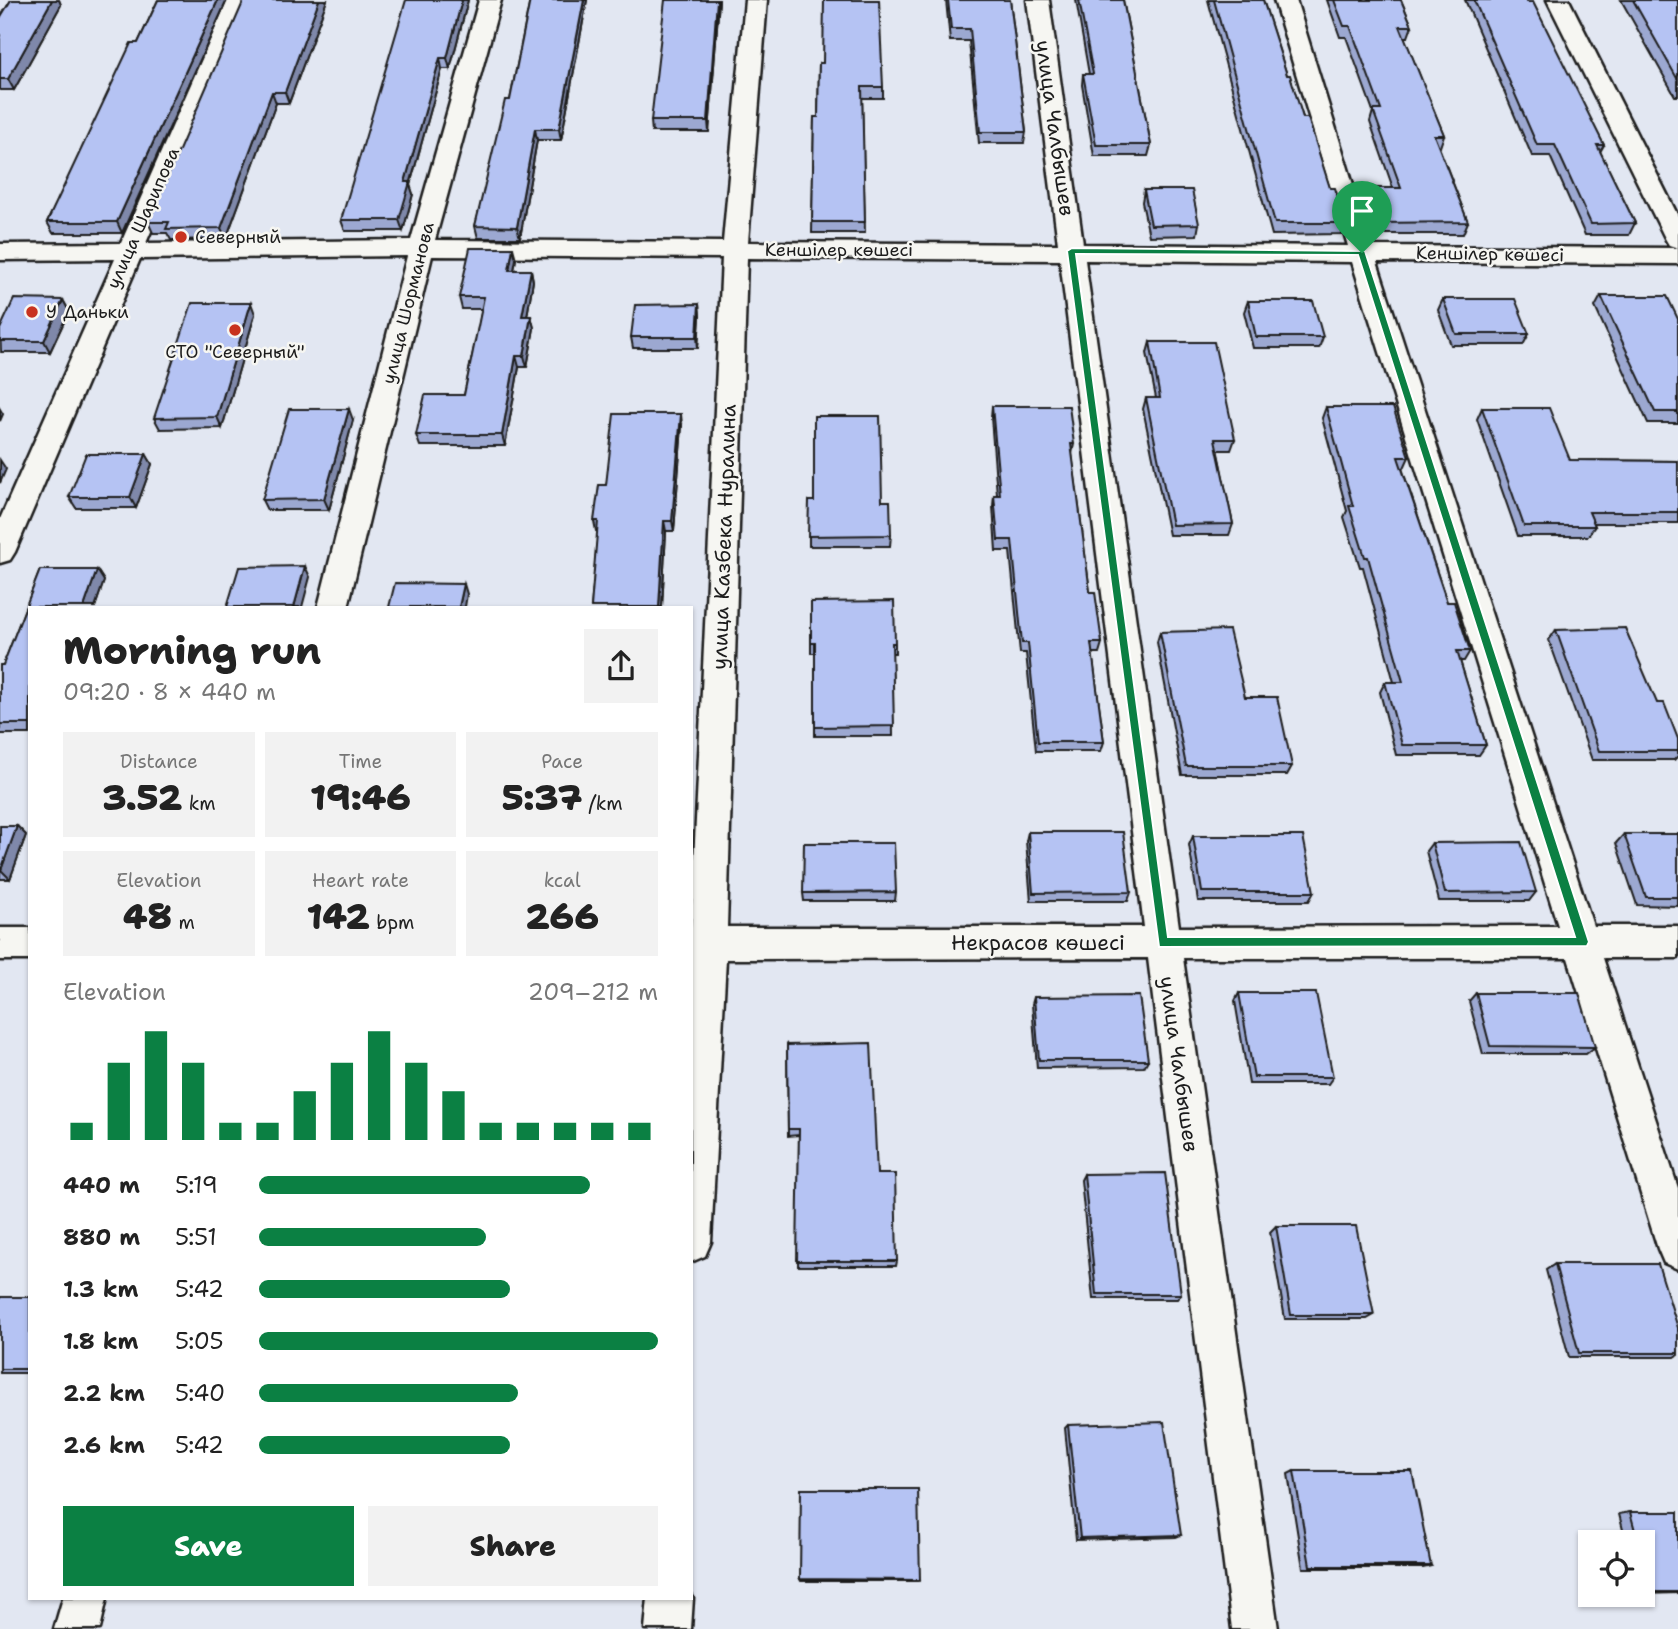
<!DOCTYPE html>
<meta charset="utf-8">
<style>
body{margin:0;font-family:"Shantell Sans",sans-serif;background:#f2f2f2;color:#222;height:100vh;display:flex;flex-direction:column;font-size:26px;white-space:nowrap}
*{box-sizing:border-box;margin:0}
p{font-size:23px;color:#767676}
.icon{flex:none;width:38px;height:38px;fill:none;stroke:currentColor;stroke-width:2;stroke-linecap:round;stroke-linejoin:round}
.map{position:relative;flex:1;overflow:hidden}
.sheet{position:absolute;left:28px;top:606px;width:665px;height:994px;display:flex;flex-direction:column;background:#fff;border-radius:0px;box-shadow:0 2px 5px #0004}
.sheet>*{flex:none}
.tools{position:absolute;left:1578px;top:1530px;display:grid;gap:14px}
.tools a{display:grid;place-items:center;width:77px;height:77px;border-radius:0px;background:#fff;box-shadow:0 2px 5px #0004;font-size:35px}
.pin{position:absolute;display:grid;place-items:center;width:60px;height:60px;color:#fff;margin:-72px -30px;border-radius:50% 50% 50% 0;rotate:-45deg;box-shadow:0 0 7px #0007}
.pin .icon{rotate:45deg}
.round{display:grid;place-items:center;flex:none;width:74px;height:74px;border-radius:0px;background:#f2f2f2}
.overview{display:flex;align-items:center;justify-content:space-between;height:119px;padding:0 35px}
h1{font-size:38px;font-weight:800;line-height:52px}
.metrics{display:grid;grid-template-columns:repeat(3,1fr);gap:10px;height:119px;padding:7px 35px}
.metrics div{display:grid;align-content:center;border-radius:0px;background:#f2f2f2;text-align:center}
.metrics b{font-size:35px;font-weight:800}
.metrics small{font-size:19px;font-weight:400}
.metrics p{font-size:19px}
.chart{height:196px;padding:14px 35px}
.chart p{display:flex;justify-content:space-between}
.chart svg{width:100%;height:126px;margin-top:7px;stroke:#0b8043;stroke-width:6}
.cta{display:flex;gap:14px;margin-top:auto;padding:14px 35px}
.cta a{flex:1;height:80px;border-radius:0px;background:#0b8043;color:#fff;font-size:28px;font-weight:800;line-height:80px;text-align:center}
.cta a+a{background:#f2f2f2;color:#222}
ul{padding:0 35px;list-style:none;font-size:23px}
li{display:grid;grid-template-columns:112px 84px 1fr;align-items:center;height:52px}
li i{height:18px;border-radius:9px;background:#0b8043}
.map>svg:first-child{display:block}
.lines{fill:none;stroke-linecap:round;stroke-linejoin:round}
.street-casing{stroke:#1c1c1c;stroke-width:5}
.street{fill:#f6f6f2;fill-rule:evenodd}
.wall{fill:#9ca8d1;stroke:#1c1c1c;stroke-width:2}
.shaded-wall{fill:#7f88aa;stroke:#1c1c1c;stroke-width:2}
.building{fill:#b5c3f3;stroke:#1c1c1c;stroke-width:2}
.route{fill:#0b8043;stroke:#fff;stroke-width:2;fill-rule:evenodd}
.poi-dot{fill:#c8321e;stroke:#f6f6f2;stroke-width:2.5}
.labels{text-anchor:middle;stroke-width:5;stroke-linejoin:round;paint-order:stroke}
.far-street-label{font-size:18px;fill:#1c1c1c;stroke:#f6f6f2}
.far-poi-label{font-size:18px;fill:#1c1c1c;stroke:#f6f6f2;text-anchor:start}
.street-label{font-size:21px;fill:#1c1c1c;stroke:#f6f6f2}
</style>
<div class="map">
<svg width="1678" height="1629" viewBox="0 0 1678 1629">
<rect width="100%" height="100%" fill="#e2e7f2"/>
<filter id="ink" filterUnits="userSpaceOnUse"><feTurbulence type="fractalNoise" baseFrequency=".0143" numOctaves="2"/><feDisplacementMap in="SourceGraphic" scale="14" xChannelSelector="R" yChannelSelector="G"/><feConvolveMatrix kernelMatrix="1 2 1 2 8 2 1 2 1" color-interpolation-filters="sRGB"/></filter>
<g filter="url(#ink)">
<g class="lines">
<!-- street casing -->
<g class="street-casing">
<g id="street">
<path d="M 228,0 L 250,0 L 146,243 L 411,240 L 479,0 L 501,0 L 435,240 L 723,242 L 745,0 L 767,0 L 748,242 L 1058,244 L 1027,0 L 1049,0 L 1083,244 L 1348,246 L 1274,0 L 1296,0 L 1372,246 L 1678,248 L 1678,264 L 1377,262 L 1593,926 L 1678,926 L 1678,958 L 1603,958 L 1678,1188 L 1678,1269 L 1664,1263 L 1658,1249 L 1568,958 L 1183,958 L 1278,1629 L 1232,1629 L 1148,958 L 726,959 L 711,1242 L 705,1256 L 691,1262 L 691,927 L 722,258 L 432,256 L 348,607 L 318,607 L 407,256 L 140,259 L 15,552 L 10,560 L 0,563 L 0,519 L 115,259 L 0,260 L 0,244 L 121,243 ZM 747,258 L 1060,260 L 1144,927 L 727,927 ZM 1085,260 L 1352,262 L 1558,926 L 1179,927 Z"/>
<polygon points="1547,0 1569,0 1678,216 1678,248 1669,245 1666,240"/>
<rect x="0" y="928" width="30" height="32"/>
<polygon points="691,1595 693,1598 691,1629 645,1629 648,1598 691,1598"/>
<polygon points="63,1598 107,1598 100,1629 54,1629"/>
</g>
</g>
<!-- street -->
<use href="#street" class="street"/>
</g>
<!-- wall -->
<g class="wall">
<polygon points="11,0 59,0 61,5 14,90 0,90 0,18"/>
<polygon points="158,0 227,0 122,233 53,233 47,222 138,43"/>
<polygon points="327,0 289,103 276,103 226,239 171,240 167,233 153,233 148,222"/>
<polygon points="468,0 450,69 442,69 410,185 413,194 403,231 345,231 341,220"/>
<polygon points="530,0 587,0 561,140 537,140 520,238 478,238 475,226 510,100"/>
<polygon points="719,0 709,132 652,132 651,121"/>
<polygon points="946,0 1010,0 1026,132 1024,143 979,143 969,41 950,41"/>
<polygon points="1076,0 1123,0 1151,145 1148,156 1094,156 1082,85 1083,74 1089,74"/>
<polygon points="1208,0 1263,0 1287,75 1330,188 1346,223 1342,234 1272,235"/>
<polygon points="1327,0 1401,0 1412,26 1408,37 1404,37 1444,135 1440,147 1439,147 1468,222 1463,234 1371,234 1360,199 1364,188 1393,188 1370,122 1373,111 1346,37 1340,37"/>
<polygon points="1465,0 1526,0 1604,145 1600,152 1635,223 1629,235 1585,235 1550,156 1532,156"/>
<polygon points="1621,0 1678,0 1678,96 1675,96"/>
<polygon points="819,63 883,87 883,98 862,98 865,233 812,233 814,117 818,117"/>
<polygon points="1144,190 1199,224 1197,235 1149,236 1142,202"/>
<polygon points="516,259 514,270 531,270 533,281 527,316 531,316 534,328 527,367 519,367 505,446 420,446 416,435 464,395 482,309 462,309 459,297"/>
<polygon points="1601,296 1678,319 1678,423 1648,423 1595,307"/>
<polygon points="1443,299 1529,334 1523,345 1451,345 1438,310"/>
<polygon points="63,300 69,311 50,352 1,352 0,329"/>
<polygon points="1248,301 1323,337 1319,348 1253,348 1244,312"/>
<polygon points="699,304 700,316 698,348 633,348 631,337"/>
<polygon points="255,314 222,428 160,429 154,418"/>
<polygon points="1150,342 1235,439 1231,450 1217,450 1233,524 1229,535 1169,535 1143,409 1146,398 1156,398 1147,353"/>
<polygon points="992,406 1074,444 1072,454 1090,592 1102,643 1099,653 1092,653 1104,742 1101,751 1036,751 1026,653 1020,653 1010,551 996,551 993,506 994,495 997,495 991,417"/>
<polygon points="1326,407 1409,457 1404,468 1402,468 1447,602 1470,651 1464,661 1460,661 1486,745 1479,755 1396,755 1380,692 1385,682 1394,682 1363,567 1360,567 1344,517 1347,511 1322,418"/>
<polygon points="1482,408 1570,460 1678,461 1678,523 1593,523 1595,526 1588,536 1518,536 1477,419"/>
<polygon points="353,420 329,510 267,510 262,500"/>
<polygon points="682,425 674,531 666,531 662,607 591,607 598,531 596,531 594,521 606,485"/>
<polygon points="146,454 152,464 136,508 76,508 69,497"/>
<polygon points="809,501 891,535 890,546 809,546"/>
<polygon points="40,570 97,570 104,581 95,607 30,607 30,734 0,734 0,665 3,665"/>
<polygon points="811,602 895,643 895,653 892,653 893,736 815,736 815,653 811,653"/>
<polygon points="1556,630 1657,703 1678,739 1678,756 1674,760 1592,760 1549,640"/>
<polygon points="1160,632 1245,697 1292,766 1287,775 1182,775 1157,642"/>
<polygon points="0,826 17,826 26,835 10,879 0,879"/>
<polygon points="1028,832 1131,892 1128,901 1031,901 1026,841"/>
<polygon points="1624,834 1678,834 1678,906 1637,905 1616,843"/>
<polygon points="1193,836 1314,892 1309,901 1198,901 1189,845"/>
<polygon points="1432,843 1536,892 1529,901 1439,901 1426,851"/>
<polygon points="896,892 895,901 804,901 803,893"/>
<polygon points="1239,993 1333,1077 1328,1084 1249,1084 1235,1001"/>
<polygon points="1476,993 1595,1047 1586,1054 1483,1054 1469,1001"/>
<polygon points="1034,997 1148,1060 1144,1067 1037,1068 1032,1004"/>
<polygon points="787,1045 877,1174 897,1261 896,1266 798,1266 799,1135 788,1136"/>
<polygon points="1084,1174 1181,1294 1177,1299 1093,1299 1081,1180"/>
<polygon points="1276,1226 1374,1315 1367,1319 1285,1319 1270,1232"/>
<polygon points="1555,1264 1678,1328 1678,1355 1675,1357 1569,1357 1546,1270"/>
<rect x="0" y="1297" width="30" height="76"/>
<polygon points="1068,1425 1181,1535 1176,1537 1076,1540 1065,1428"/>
<polygon points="1294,1471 1431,1566 1423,1568 1303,1568 1288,1474"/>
<polygon points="1630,1512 1678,1512 1678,1593 1643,1594 1643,1542 1626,1542 1619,1514"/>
<polygon points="800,1579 920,1580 919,1581 801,1581"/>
</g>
<!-- shaded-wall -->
<g class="shaded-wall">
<polygon points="52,0 59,0 61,5 14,90 8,79"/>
<polygon points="218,0 227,0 122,233 117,222"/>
<polygon points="319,0 327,0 289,103 285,92"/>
<polygon points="462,0 468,0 450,69 447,58"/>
<polygon points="584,0 587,0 561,140 559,129"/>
<polygon points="717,0 719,0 709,132 708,121"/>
<polygon points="440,58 442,69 410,185 413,194 403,231 399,220 405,182"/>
<polygon points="272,92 276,103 226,239 221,228"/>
<polygon points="535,129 537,140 520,238 517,227"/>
<polygon points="513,248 516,259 512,281 509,270"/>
<polygon points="531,270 533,281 525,328 522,316"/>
<polygon points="63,300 69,311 50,352 44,341"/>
<polygon points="251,303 255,314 222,428 217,417"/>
<polygon points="699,304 700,316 698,348 697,337"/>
<polygon points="531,316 534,328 527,367 524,356"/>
<polygon points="516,356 519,367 505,446 502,435"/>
<polygon points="0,409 3,414 0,421"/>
<polygon points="349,409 353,420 329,510 324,499"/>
<polygon points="681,414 682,425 674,531 672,521"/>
<polygon points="146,454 152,464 136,508 130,497"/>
<polygon points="0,460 6,469 0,483"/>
<polygon points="664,521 666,531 662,607 659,607"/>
<polygon points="305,566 310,577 302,607 294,607"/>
<polygon points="97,570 104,581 95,607 84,607"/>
<polygon points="464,584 467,594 465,607 459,607"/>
<polygon points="17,826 26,835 10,879 1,870"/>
</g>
<!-- building -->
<g class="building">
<polygon points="11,0 52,0 8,79 0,79 0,18"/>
<polygon points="158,0 218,0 117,222 47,222 131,43 138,43"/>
<polygon points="244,0 319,0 285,92 272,92 221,228 166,229 169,222 148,222"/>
<polygon points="406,0 462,0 447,58 440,58 405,182 410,182 399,220 341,220"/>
<polygon points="530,0 584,0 559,129 535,129 517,227 475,226 505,100 510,100"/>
<polygon points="665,0 717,0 708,121 651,121"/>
<polygon points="824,0 879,0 883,87 862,87 865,222 812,222 814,117 818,117 819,63 823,63"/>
<polygon points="948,0 1010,0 1026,132 980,132 970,29 951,29"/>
<polygon points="1079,0 1123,0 1151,145 1096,145 1083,74 1093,74"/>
<polygon points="1214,0 1263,0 1287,75 1290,75 1303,118 1308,118 1330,188 1335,188 1346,223 1275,223"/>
<polygon points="1334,0 1401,0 1412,26 1400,26 1444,135 1434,135 1468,222 1375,223 1364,188 1401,188 1373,110 1381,110 1350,26 1344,26"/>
<polygon points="1474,0 1526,0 1527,2 1533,2 1604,145 1597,145 1635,223 1591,224 1555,145 1537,145"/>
<polygon points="1633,0 1678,0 1678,80"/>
<polygon points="1144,190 1192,190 1199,224 1151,225"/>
<polygon points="470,248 513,248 509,270 531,270 522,316 531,316 524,356 516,356 502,435 416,435 425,395 464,395 484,297 459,297"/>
<polygon points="1601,296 1667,296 1678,319 1678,412 1655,412"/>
<polygon points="14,299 63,300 44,341 0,341 0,329"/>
<polygon points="1443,299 1515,299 1529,334 1456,334"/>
<polygon points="1248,301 1313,301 1323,337 1256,337"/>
<polygon points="192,303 251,303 217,417 154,418"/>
<polygon points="699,304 697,337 631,337 635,305"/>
<polygon points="1150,342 1214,342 1235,439 1215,439 1233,524 1172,525 1146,398 1160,398"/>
<polygon points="992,406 1069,406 1074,444 1071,444 1090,592 1095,592 1102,643 1091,643 1104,742 1038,742 1028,643 1022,643 1012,540 998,540 994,495 1000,495"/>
<polygon points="1326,407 1393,407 1409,457 1398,457 1447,602 1454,602 1470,651 1457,651 1486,745 1402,745 1385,682 1403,682 1368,557 1365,557 1349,506 1353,506"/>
<polygon points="1482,408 1549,408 1570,460 1678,461 1678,512 1589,512 1595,526 1524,526"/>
<polygon points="289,409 349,409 324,499 262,500"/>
<polygon points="614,414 681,414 672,521 664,521 659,607 591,607 598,521 594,521 599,485 606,485"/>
<polygon points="814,416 880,416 882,501 890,501 891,535 808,536 809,501 814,501"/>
<polygon points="86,454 146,454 130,497 69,497"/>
<polygon points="305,566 294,607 227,607 239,567"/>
<polygon points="40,570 97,570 84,607 30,607 30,724 0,724 0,665 3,665"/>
<polygon points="395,583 464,584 459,607 389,607"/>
<polygon points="894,601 895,643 892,643 894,726 815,727 815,643 811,643 811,602"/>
<polygon points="1625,628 1657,703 1664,703 1678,739 1678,751 1599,751 1556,630"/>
<polygon points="1229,630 1245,697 1277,697 1292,766 1186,766 1160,632"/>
<polygon points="0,826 17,826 1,870 0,870"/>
<polygon points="1028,832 1123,832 1131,892 1033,893"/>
<polygon points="1624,834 1678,834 1678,897 1646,897"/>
<polygon points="1193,836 1303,836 1314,892 1202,892"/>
<polygon points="1521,842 1536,892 1445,893 1432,843"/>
<polygon points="804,843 894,843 896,892 803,893"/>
<polygon points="1239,993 1316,993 1333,1077 1254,1077"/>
<polygon points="1476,993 1579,993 1595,1047 1490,1046"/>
<polygon points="1139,996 1148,1060 1039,1060 1034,997"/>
<polygon points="871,1043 877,1174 895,1174 897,1261 797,1261 799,1129 788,1129 787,1045"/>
<polygon points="1165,1173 1181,1294 1096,1294 1084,1174"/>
<polygon points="1276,1226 1356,1226 1374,1315 1291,1315"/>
<polygon points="1555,1264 1658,1264 1678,1328 1678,1353 1579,1353"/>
<rect x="0" y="1297" width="30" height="72"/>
<polygon points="1164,1422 1181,1535 1080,1538 1068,1425"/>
<polygon points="1294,1471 1412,1471 1431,1566 1310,1566"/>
<polygon points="801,1489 918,1489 920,1580 800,1579"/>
<polygon points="1630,1512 1678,1512 1678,1592 1652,1592 1643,1561 1643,1542 1638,1542"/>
</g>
</g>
<!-- route -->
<path class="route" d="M 1072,248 L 1365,251 L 1589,942 L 1587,946 L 1159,947 L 1067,251 ZM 1076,254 L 1358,255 L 1575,937 L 1168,937 Z"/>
<!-- markers -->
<g class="poi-dot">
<circle cx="181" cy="237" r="7"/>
<circle cx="32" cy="312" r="7"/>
<circle cx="235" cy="330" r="7"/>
</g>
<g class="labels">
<!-- far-street labels -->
<g class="far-street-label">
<text transform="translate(143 218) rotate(-66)" y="6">улица Шарипова</text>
<text x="839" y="256">Кеншілер көшесі</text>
<text transform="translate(1490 254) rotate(1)" y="6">Кеншілер көшесі</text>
<text transform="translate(408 303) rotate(-76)" y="6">улица Шорманова</text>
</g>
<!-- far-poi labels -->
<g class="far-poi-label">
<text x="195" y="243">Северный</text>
<text x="46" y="318">У Даньки</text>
<text x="235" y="358" text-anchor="middle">СТО "Северный"</text>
</g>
<!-- street labels -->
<g class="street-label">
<text transform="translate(1055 128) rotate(82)" y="7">улица Чалбышев</text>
<text transform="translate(724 537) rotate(-88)" y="7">улица Казбека Нуралина</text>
<text x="1038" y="950">Некрасов көшесі</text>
<text transform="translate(1179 1064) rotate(82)" y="7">улица Чалбышев</text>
</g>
</g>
</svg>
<div class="tools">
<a><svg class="icon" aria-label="locate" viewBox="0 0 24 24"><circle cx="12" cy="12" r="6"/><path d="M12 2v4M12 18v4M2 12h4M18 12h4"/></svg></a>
</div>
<div class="pin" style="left:1362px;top:253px;background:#1e9e55"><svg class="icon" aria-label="arrive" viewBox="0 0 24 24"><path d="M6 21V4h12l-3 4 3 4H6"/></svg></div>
<section class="sheet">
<div class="overview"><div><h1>Morning run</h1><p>09:20 · 8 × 440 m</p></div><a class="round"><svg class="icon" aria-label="share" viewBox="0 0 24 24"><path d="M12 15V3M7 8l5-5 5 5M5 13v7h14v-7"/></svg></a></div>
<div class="metrics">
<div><p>Distance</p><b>3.52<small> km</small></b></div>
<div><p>Time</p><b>19:46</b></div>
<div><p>Pace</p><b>5:37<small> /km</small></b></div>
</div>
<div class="metrics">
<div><p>Elevation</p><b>48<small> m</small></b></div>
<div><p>Heart rate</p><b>142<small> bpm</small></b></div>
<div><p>kcal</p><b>266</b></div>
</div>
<div class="chart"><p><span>Elevation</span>209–212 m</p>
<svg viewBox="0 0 160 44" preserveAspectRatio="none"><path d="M5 44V38M15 44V17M25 44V6M35 44V17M45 44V38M55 44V38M65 44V27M75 44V17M85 44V6M95 44V17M105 44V27M115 44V38M125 44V38M135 44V38M145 44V38M155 44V38"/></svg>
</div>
<ul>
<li><b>440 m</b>5:19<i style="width:83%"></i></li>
<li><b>880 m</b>5:51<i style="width:57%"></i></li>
<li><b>1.3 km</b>5:42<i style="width:63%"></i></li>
<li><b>1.8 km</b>5:05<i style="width:100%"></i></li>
<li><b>2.2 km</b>5:40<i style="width:65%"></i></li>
<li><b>2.6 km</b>5:42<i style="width:63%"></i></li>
</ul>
<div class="cta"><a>Save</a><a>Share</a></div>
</section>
</div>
